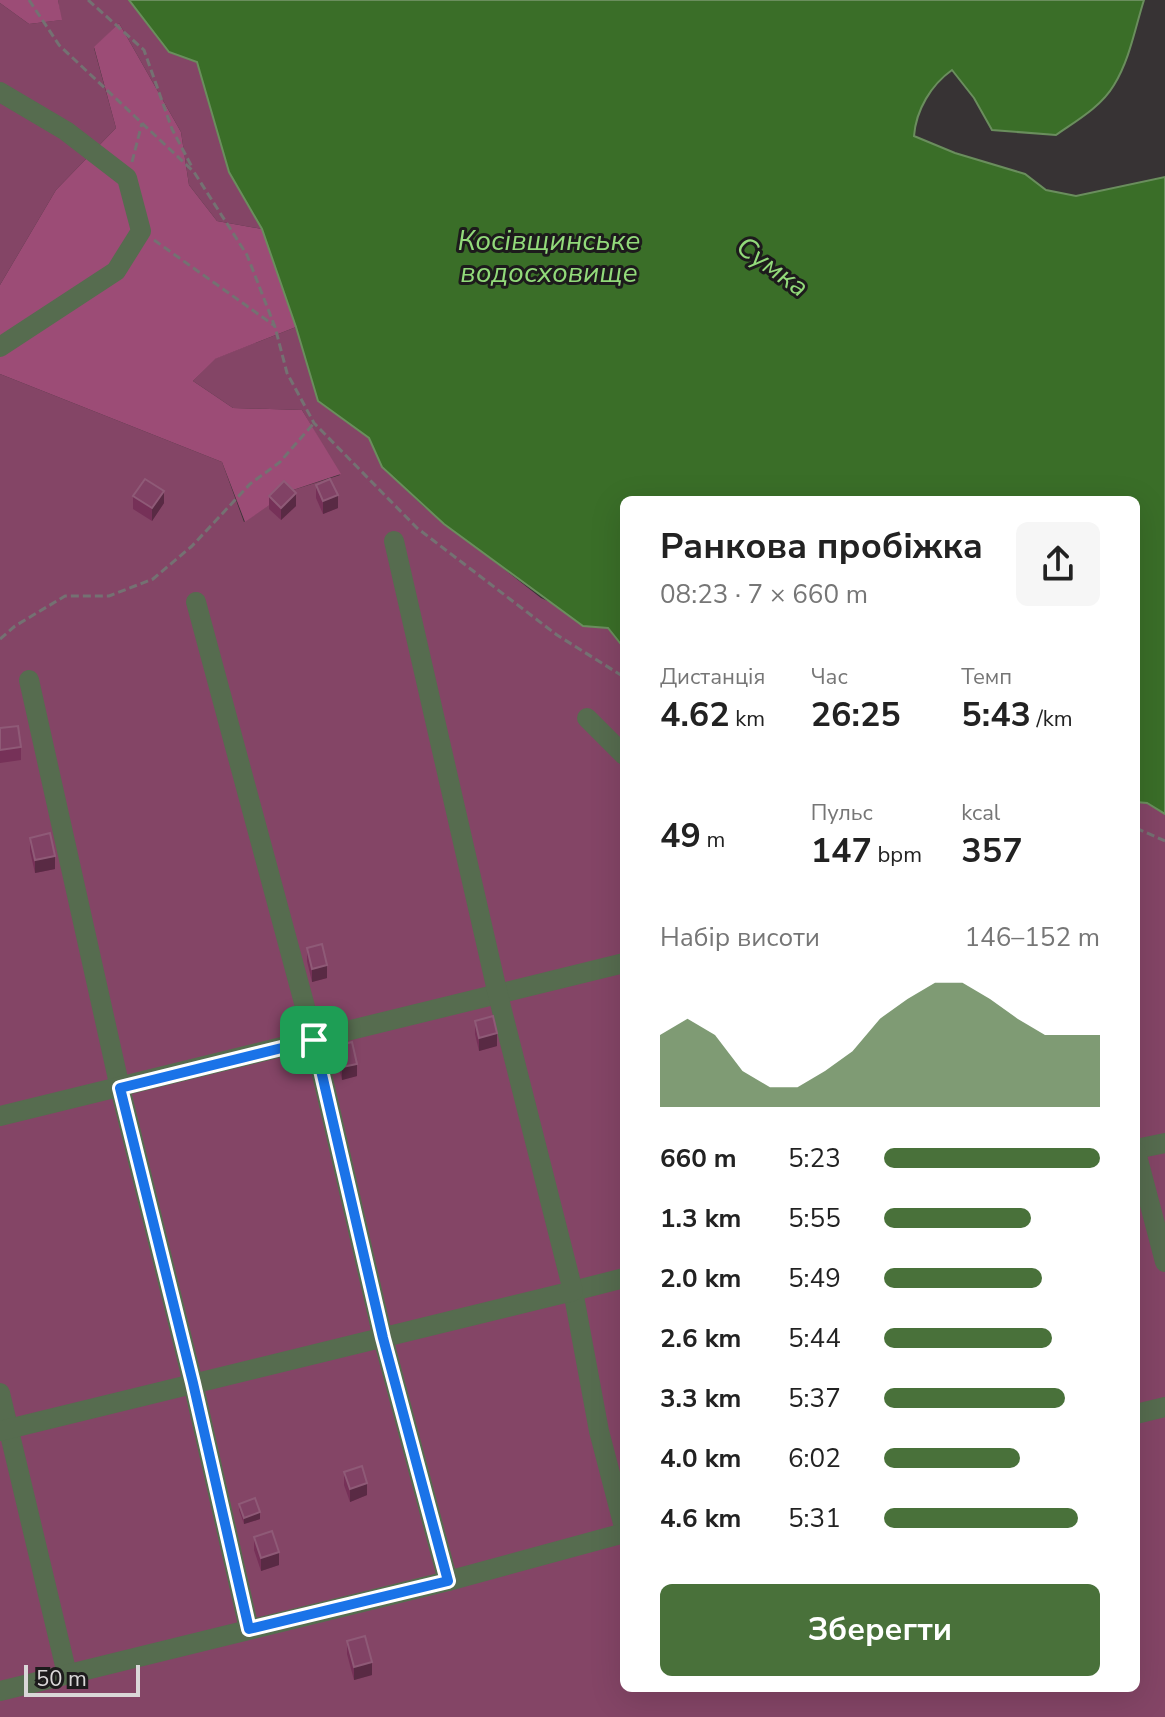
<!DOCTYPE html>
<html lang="uk">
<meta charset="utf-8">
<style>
body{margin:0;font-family:"Nunito Sans",sans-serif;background:#f6f6f6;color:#222;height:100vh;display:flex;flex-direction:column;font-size:30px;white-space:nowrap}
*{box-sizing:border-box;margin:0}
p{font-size:26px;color:#767676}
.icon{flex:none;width:44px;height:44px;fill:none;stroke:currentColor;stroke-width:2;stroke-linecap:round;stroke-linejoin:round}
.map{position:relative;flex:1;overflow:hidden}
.details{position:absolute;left:620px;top:496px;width:520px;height:1196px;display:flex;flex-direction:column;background:#fff;border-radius:12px;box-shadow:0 8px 32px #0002}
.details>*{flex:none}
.scale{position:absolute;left:24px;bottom:20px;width:116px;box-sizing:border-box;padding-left:8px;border:4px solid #dad7d8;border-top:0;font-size:22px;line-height:28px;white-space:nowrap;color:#dad7d8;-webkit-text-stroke:6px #1d1b1c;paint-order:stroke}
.pin{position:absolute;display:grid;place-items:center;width:68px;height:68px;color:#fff;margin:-34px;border-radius:16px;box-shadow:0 4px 12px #0006}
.round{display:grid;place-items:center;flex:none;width:84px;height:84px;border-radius:12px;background:#f6f6f6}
.headline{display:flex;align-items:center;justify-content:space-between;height:136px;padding:0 40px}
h1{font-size:36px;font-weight:700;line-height:60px}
.figures{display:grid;grid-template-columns:repeat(3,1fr);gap:12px;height:136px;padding:8px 40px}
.figures div{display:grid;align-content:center}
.figures b{font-size:34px;font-weight:700}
.figures small{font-size:22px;font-weight:400}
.figures p{font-size:22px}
.chart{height:224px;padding:16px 40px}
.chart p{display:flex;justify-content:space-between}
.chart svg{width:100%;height:144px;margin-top:8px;fill:#49713a;opacity:.7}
.cta{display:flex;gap:16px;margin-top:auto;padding:16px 40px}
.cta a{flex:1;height:92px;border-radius:12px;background:#49713a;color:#fff;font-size:32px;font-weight:700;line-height:92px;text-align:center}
ul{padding:0 40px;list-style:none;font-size:26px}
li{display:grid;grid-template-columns:128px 96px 1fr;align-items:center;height:60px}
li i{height:20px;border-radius:10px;background:#49713a}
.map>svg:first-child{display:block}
.green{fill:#844566}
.forest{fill:#9c4c76}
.water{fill:#3a6e28;stroke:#6a8e5d;stroke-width:2}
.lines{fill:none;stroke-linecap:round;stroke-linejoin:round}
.path{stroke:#747172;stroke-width:3;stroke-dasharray:8 4;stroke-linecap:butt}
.minor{stroke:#566c4f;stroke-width:20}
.wall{fill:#763158}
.shaded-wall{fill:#592a44}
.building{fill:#814265;stroke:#8f5a77;stroke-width:2}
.route-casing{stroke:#fff;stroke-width:16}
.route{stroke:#1a73e8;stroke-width:10}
.labels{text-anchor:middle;stroke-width:6;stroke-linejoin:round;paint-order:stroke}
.water-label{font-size:28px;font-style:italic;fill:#92da7a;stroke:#1d1b1c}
</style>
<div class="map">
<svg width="1165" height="1717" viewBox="0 0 1165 1717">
<rect width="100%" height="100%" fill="#373334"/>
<!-- green -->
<g class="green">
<polygon points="58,0 129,0 169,52 197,61 229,172 262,229 217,221 189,185 181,132 119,23 94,48 116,128 56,190 0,285 0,3 29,24 61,20"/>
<polygon points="296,327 318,401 369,438 382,467 423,506 541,598 608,628 624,648 624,1688 1136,1688 1136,802 1147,802 1165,814 1165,1717 0,1717 0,374 222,462 244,522 290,491 340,475 302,410 233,408 193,381 214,359"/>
</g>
<!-- forest -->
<g class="forest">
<polygon points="0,0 58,0 62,20 29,24 0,3"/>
<polygon points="119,23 181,132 189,185 217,221 262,229 296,327 215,359 193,381 233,408 302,410 341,474 290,491 245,522 222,462 0,374 0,285 56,190 116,128 94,47"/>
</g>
<!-- water -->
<path class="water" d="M 129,0 L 1144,0 C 1135,28 1130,59 1114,85 C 1101,107 1076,121 1056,135 L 992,130 L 974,98 L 952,70 C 931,85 916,110 914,136 L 955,153 L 1025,174 L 1046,190 L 1076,196 L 1165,177 L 1165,814 L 1147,803 L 1136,802 L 1136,500 L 624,500 L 624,648 L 608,628 L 583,626 L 444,524 L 382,467 L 369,438 L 318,401 L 296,327 L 262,229 L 229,172 L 197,62 L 169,52 Z"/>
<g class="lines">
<!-- path -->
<g class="path">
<polyline points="29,0 59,45 194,172 247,255 275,327 287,373 314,423 417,528 557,635 624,677"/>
<polyline points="88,0 144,50 172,129 193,169"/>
<polyline points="132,162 142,123"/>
<polyline points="154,240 275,326"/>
<polyline points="0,639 15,626 65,596 109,596 153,579 192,546 250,484 280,462 314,423"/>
<polyline points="1136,828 1165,841"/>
</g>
<!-- minor -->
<g class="minor">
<polyline points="0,92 66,131 127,178 141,231 116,271 0,347"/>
<polyline points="196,602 314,1040 383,1338 448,1581"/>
<polyline points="29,680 120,1088 193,1383 249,1629"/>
<polyline points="587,718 624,755"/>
<polyline points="0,1116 624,963"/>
<polyline points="1136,1149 1165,1143"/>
<polyline points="1136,1152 1165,1262"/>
<polyline points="624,1278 573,1291 599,1431 624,1527"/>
<polyline points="0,1393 67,1674"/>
<polyline points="1136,1414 1165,1407"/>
<polyline points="0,1431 573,1291 498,995 394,541"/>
<polyline points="0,1691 448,1581 624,1533"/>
</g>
</g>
<!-- wall -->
<g class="wall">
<polygon points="316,485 338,508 323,514 316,498"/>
<polygon points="133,496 164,503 152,521 133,509"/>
<polygon points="269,496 296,506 281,520 269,509"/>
<polygon points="0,728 21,747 21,760 0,763"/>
<polygon points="30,838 55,869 35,873 30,851"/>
<polygon points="307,948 327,978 312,982 307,961"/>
<polygon points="475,1021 497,1046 479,1051 475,1034"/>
<polygon points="337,1046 357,1076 342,1080 337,1059"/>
<polygon points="344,1472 367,1495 350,1502 344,1485"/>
<polygon points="239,1504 260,1519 244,1524 239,1510"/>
<polygon points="254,1537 279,1565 261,1571 254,1550"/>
<polygon points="347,1641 372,1675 354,1680 347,1654"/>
</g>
<!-- shaded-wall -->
<g class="shaded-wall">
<polygon points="164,491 164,503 152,521 152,508"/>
<polygon points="296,493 296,506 281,520 281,508"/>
<polygon points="338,495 338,508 323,514 323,501"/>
<polygon points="55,856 55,869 35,873 35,860"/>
<polygon points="327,965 327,978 312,982 312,969"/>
<polygon points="497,1033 497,1046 479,1051 479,1038"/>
<polygon points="357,1064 357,1076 342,1080 342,1067"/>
<polygon points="367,1483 367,1495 350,1502 350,1489"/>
<polygon points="260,1512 260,1519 244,1524 244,1518"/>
<polygon points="279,1552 279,1565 261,1571 261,1558"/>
<polygon points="372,1662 372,1675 354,1680 354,1667"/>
</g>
<!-- building -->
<g class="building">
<polygon points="145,479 164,491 152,508 133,496"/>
<polygon points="330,479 338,495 323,501 316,485"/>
<polygon points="284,481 296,493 281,508 269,496"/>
<polygon points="18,726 21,747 0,750 0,728"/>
<polygon points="50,833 55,856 35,860 30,838"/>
<polygon points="322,944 327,965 312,969 307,948"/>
<polygon points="493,1016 497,1033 479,1038 475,1021"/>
<polygon points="352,1042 357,1064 342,1067 337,1046"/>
<polygon points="362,1466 367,1483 350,1489 344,1472"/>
<polygon points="255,1498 260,1512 244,1518 239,1504"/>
<polygon points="272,1531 279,1552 261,1558 254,1537"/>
<polygon points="365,1636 372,1662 354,1667 347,1641"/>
</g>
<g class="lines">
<!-- route casing -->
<g class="route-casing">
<polygon id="route" points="314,1040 383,1338 448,1581 249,1629 193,1383 120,1088"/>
</g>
<!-- route -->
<use href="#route" class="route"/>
</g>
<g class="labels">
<!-- water labels -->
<g class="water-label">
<text x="549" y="250">Косівщинське<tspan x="549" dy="32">водосховище</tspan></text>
<text transform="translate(773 266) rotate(36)" y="10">Сумка</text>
</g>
</g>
</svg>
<div class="scale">50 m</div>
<div class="pin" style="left:314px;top:1040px;background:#1e9e55"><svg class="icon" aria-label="arrive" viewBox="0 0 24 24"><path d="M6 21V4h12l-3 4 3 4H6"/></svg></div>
<section class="details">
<div class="headline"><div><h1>Ранкова пробіжка</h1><p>08:23 · 7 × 660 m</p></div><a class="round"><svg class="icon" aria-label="share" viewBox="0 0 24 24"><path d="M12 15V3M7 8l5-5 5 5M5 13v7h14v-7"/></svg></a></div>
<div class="figures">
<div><p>Дистанція</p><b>4.62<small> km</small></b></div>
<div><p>Час</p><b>26:25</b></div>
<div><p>Темп</p><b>5:43<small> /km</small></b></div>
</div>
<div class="figures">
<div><b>49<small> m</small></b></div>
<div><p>Пульс</p><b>147<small> bpm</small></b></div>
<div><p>kcal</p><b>357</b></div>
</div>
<div class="chart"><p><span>Набір висоти</span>146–152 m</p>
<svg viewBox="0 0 160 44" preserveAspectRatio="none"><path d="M0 44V22L10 17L20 22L30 33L40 38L50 38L60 33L70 27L80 17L90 11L100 6L110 6L120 11L130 17L140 22L150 22L160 22V44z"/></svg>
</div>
<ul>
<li><b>660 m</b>5:23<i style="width:100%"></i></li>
<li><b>1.3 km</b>5:55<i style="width:68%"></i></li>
<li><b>2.0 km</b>5:49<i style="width:73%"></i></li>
<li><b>2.6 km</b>5:44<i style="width:78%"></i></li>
<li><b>3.3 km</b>5:37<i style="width:84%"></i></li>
<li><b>4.0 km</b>6:02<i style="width:63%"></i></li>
<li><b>4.6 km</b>5:31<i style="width:90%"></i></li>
</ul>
<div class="cta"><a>Зберегти</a></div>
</section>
</div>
